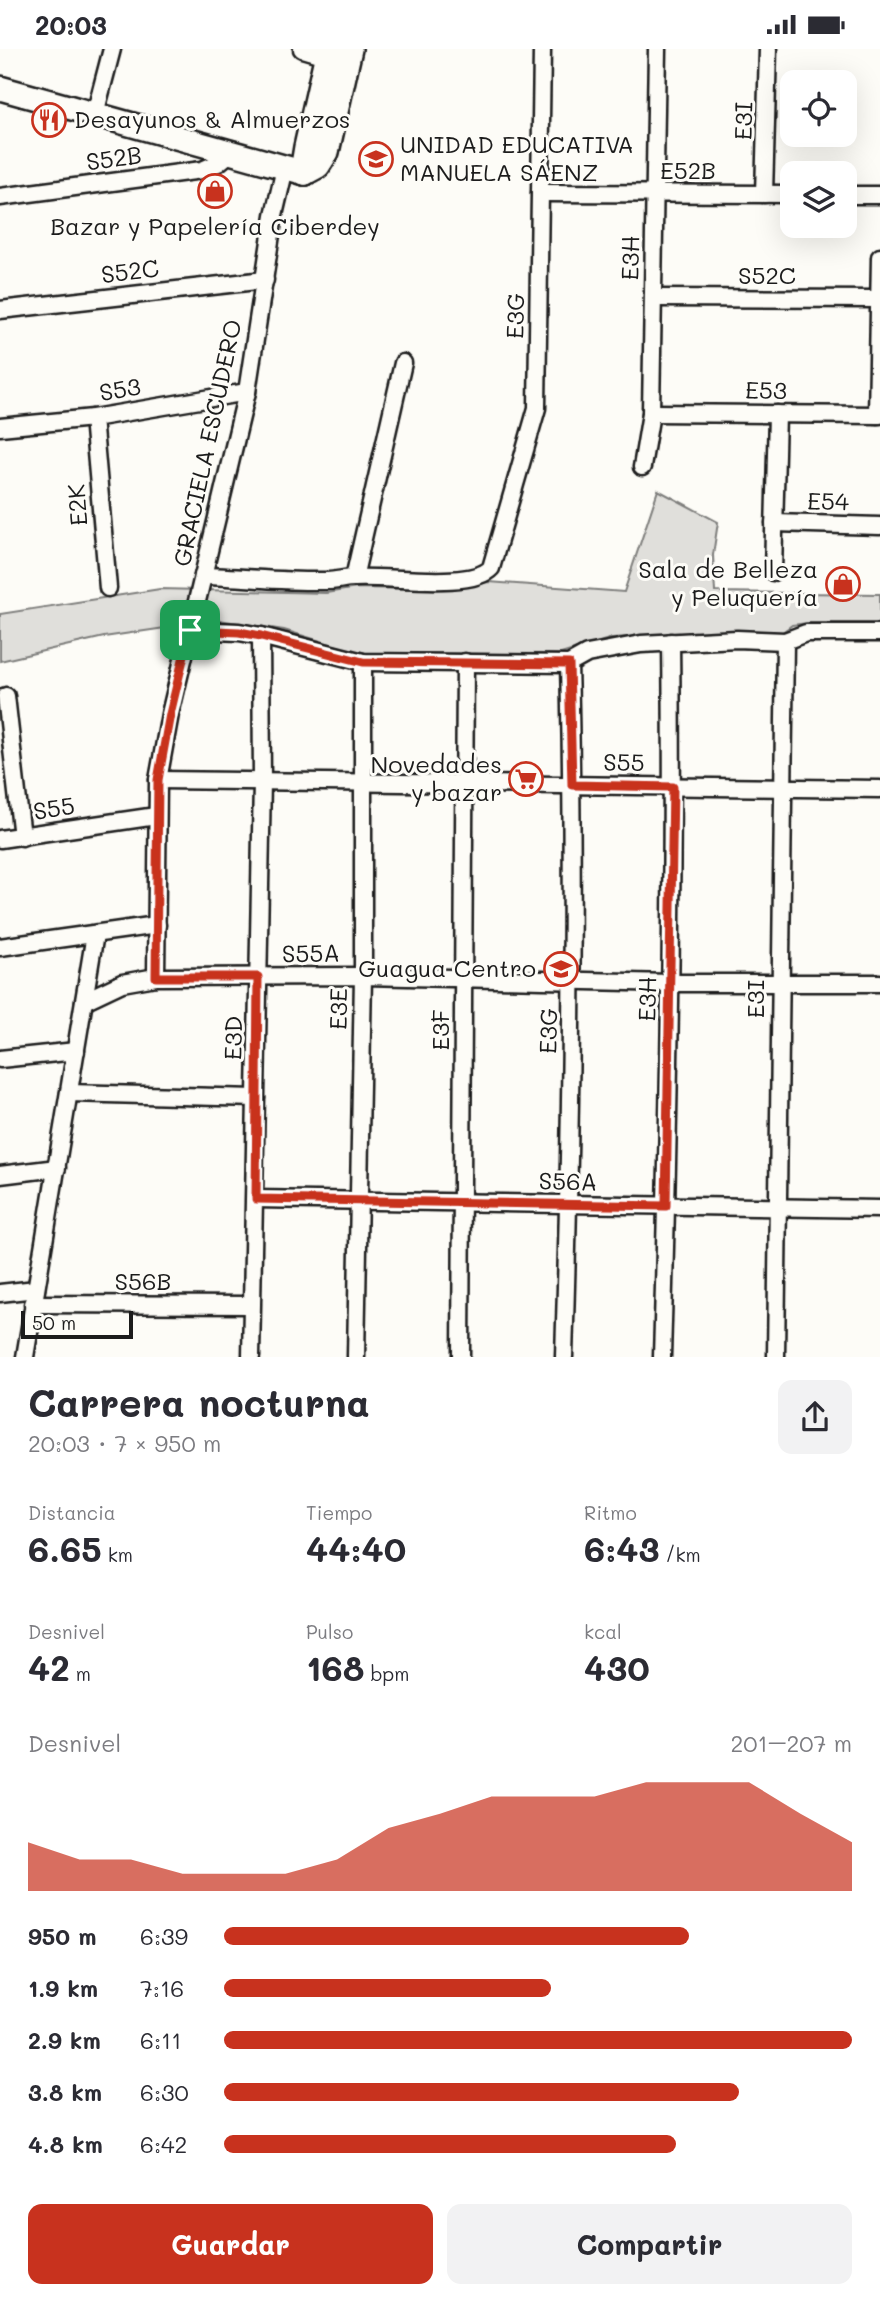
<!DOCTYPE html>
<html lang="es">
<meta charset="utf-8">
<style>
body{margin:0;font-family:Mali,sans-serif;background:#f2f2f3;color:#2b2b33;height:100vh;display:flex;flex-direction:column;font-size:26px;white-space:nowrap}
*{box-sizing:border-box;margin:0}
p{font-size:23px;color:#7c7c81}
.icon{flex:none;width:38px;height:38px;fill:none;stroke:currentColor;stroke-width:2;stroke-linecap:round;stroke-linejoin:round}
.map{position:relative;height:1308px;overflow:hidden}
.drawer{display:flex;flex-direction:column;background:#fff;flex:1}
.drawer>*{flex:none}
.tools{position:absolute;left:780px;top:21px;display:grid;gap:14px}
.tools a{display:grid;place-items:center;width:77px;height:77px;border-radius:14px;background:#fff;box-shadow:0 7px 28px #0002;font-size:35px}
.scale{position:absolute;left:21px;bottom:18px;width:112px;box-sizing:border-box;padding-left:7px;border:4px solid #1c1c1c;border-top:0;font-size:19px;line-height:24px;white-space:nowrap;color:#1c1c1c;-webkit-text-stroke:5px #fdfcf7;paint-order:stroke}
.pin{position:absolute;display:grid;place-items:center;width:60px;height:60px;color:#fff;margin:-30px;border-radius:14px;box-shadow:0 4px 10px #0006}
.round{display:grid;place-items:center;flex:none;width:74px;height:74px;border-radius:14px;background:#f2f2f3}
.head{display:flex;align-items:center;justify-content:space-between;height:119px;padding:0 28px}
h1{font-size:38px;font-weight:700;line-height:52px}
.metrics{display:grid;grid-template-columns:repeat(3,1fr);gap:10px;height:119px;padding:7px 28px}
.metrics div{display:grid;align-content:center}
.metrics b{font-size:35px;font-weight:700}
.metrics small{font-size:19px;font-weight:400}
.metrics p{font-size:19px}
.chart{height:196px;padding:14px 28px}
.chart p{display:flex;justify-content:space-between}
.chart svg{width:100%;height:126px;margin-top:7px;fill:#c8321e;opacity:.7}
.action{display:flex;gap:14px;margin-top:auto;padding:14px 28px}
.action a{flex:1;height:80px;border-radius:14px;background:#c8321e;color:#fff;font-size:28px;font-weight:700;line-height:80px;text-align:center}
.action a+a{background:#f2f2f3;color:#2b2b33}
ul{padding:0 28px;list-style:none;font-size:23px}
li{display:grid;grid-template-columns:112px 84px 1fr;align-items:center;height:52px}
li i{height:18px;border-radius:9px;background:#c8321e}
.status{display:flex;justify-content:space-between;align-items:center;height:49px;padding:0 35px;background:#fff;direction:ltr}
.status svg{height:19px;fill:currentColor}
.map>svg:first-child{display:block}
.green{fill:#e0dfdb;stroke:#7e7e7c;stroke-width:2}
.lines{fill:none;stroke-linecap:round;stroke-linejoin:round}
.minor-casing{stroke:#1c1c1c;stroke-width:21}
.secondary-casing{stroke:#1c1c1c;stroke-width:28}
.minor{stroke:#fdfcf7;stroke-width:16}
.secondary{stroke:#fdfcf7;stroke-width:23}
.route-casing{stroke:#fff;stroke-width:14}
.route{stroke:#c8321e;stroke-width:9}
.labels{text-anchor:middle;stroke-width:6;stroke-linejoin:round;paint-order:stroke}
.poi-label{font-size:24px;fill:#1c1c1c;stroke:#fdfcf7;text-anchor:end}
.street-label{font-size:24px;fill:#1c1c1c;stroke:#fdfcf7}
</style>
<div class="status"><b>20:03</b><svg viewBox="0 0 49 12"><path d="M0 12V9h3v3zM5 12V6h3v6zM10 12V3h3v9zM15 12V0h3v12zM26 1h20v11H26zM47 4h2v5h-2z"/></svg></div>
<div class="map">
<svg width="880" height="1308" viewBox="0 0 880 1308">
<rect width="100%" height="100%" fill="#fdfcf7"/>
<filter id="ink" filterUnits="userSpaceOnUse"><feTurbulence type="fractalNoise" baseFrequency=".0143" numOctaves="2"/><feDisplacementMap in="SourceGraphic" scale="14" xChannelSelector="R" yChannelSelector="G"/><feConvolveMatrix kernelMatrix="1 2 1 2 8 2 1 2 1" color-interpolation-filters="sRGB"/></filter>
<g filter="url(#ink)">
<!-- green -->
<polygon class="green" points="658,441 718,473 713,506 715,543 880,545 880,574 808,574 792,576 781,584 738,581 612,589 561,605 360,604 284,581 219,571 104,588 0,612 0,565 160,540 326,544 357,539 421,540 489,533 624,543"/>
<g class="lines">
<!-- minor casing -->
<g class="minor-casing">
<g id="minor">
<polyline points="302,0 326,7"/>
<polyline points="95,65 112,0"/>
<polyline points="540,144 793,145"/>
<polyline points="764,145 768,0"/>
<polyline points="845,146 880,146"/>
<polyline points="0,148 202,121 218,114 230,104"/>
<polyline points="653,249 880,250"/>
<polyline points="0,261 265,231"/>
<polyline points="651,364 880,366"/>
<polyline points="877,366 880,208"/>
<polyline points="93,369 108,539"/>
<polyline points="0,378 93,369 247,343"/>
<polyline points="642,418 651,364 657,0"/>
<polyline points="774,474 880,477"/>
<polyline points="773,523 777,365"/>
<path d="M 203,527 C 244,528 286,533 327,532 C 336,532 345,529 354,529 C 384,526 471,541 491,519 L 537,359 L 542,0"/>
<polyline points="354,529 403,314"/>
<polyline points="190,581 239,583 261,587 363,613 569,615 587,605 641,595 737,590 785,592 806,584 880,584"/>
<polyline points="6,647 22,788"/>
<polyline points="158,731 880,740"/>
<polyline points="0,790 156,767"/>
<polyline points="0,898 157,876"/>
<polyline points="156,928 158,731 170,665 247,343 274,166 285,119"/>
<polyline points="84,952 122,934 156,928 363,927 671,934 880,934"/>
<polyline points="0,1010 76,1002"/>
<polyline points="69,1044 256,1049"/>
<polyline points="0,1126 57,1119"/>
<polyline points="255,1150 880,1160"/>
<polyline points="0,1244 36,1240"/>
<polyline points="33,1255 251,1256"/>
<polyline points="25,1308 95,885"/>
<polyline points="251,1308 262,732 261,587"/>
<polyline points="356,1308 363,927 363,613"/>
<polyline points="461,1308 465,613"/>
<path d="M 564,1308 C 571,1076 575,846 569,615"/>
<path d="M 662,1308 C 669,1069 674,832 671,593"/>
<polyline points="776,1308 785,592"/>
</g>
</g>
<!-- secondary casing -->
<g class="secondary-casing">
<g id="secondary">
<polyline points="0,39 305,124"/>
<polyline points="305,124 318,117 327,103 350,0"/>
<polyline points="305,124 304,110 306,98 328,0"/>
</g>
</g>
<!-- minor -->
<use href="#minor" class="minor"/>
<!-- secondary -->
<use href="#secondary" class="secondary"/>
</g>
</g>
<g class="lines" filter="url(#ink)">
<!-- route casing -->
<g class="route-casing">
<polygon id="route" points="190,581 239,583 261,587 363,613 569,615 572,736 673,738 666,1157 256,1150 258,928 156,928 158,731 170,665"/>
</g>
<!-- route -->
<use href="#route" class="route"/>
</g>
<!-- icons -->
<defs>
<g id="restaurant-ring" transform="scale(1.75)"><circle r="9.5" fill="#fdfcf7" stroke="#c8321e" stroke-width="1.5"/><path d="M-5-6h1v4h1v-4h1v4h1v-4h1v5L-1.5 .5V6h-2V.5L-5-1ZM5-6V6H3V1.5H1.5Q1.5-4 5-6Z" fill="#c8321e"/></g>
<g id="school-ring" transform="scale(1.75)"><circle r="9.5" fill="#fdfcf7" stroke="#c8321e" stroke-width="1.5"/><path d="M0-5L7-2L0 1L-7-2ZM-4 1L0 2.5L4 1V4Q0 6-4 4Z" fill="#c8321e"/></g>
<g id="shop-ring" transform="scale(1.75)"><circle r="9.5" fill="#fdfcf7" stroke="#c8321e" stroke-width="1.5"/><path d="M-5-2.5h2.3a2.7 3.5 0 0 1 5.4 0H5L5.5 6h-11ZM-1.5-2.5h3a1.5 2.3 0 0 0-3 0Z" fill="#c8321e"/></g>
<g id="supermarket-ring" transform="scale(1.75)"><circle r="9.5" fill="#fdfcf7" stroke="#c8321e" stroke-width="1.5"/><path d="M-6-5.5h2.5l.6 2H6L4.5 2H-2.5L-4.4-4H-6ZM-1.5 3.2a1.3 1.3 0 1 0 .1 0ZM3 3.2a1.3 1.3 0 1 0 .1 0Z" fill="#c8321e"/></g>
</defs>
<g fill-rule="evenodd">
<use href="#restaurant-ring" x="49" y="71"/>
<use href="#school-ring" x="376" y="110"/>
<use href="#shop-ring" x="215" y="142"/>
<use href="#shop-ring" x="843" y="535"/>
<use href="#supermarket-ring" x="526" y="730"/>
<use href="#school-ring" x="561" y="920"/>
</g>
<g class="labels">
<!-- poi labels -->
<g class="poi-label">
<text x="74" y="79" text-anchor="start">Desayunos &amp; Almuerzos</text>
<text x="400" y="104" text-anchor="start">UNIDAD EDUCATIVA<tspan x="400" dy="28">MANUELA SÁENZ</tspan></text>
<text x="215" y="186" text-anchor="middle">Bazar y Papelería Ciberdey</text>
<text x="818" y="529">Sala de Belleza<tspan x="818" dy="28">y Peluquería</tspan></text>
<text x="502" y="724">Novedades<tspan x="502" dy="28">y bazar</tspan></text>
<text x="536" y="928">Guagua Centro</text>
</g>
<!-- street labels -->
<g class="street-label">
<text transform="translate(744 72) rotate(-89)" y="8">E3I</text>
<text transform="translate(114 110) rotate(-8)" y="8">S52B</text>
<text x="688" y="130">E52B</text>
<text transform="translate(631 209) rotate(-89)" y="8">E3H</text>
<text transform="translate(130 223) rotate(-7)" y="8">S52C</text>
<text x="767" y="235">S52C</text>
<text transform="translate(516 267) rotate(-89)" y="8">E3G</text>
<text transform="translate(120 341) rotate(-10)" y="8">S53</text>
<text transform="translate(766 342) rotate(1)" y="8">E53</text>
<text transform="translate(208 394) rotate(-78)" y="8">GRACIELA ESCUDERO</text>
<text transform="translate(828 453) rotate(1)" y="8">E54</text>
<text transform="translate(78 456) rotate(-95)" y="8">E2K</text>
<text transform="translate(624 714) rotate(1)" y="8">S55</text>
<text transform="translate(54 760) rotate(-9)" y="8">S55</text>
<text transform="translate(311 905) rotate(-1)" y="8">S55A</text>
<text transform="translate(648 950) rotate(-89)" y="8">E3H</text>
<text transform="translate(756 950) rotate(-90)" y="8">E3I</text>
<text transform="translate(339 960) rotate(-89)" y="8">E3E</text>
<text transform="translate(441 981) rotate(-90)" y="8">E3F</text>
<text transform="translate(549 982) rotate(-89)" y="8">E3G</text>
<text transform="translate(234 989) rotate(-89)" y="8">E3D</text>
<text transform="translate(568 1133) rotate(1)" y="8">S56A</text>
<text x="143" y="1241">S56B</text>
</g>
</g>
</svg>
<div class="tools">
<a><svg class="icon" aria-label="locate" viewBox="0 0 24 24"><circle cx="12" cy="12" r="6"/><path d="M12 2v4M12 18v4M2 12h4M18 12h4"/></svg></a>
<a><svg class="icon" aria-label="layers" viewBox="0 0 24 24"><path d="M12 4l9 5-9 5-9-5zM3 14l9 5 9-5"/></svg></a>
</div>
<div class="scale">50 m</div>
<div class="pin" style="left:190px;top:581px;background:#1e9e55"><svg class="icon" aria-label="arrive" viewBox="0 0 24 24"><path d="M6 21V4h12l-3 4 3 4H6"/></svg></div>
</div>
<section class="drawer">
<div class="head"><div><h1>Carrera nocturna</h1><p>20:03 · 7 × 950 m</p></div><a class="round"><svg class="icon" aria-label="share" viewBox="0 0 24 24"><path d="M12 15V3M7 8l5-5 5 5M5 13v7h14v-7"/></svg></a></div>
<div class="metrics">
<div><p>Distancia</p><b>6.65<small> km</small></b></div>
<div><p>Tiempo</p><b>44:40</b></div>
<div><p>Ritmo</p><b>6:43<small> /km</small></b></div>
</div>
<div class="metrics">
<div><p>Desnivel</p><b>42<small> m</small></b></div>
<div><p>Pulso</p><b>168<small> bpm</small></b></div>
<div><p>kcal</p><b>430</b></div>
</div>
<div class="chart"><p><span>Desnivel</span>201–207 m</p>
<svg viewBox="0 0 160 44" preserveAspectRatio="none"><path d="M0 44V27L10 33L20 33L30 38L40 38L50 38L60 33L70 22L80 17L90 11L100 11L110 11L120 6L130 6L140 6L150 17L160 27V44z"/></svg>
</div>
<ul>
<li><b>950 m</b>6:39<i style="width:74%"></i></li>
<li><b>1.9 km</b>7:16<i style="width:52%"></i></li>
<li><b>2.9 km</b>6:11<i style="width:100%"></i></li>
<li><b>3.8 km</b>6:30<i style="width:82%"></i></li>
<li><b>4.8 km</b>6:42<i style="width:72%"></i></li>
</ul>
<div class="action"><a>Guardar</a><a>Compartir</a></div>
</section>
